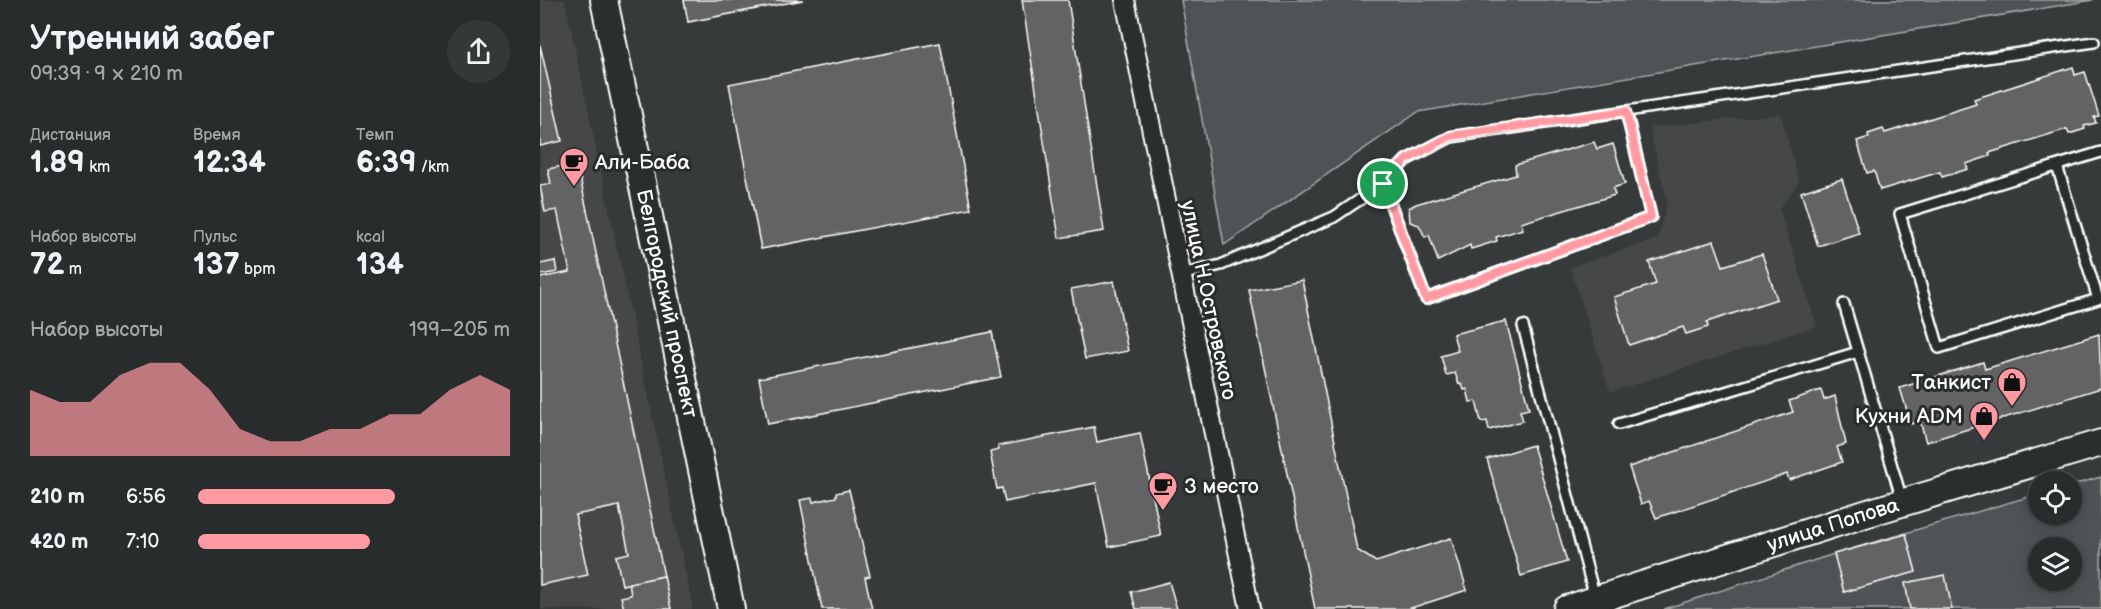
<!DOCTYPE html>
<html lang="ru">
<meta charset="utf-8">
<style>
body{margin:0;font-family:"Balsamiq Sans",sans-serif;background:#353838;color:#f1f3f6;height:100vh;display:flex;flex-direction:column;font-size:22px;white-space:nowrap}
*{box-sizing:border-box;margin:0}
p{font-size:20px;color:#a5a7a9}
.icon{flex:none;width:33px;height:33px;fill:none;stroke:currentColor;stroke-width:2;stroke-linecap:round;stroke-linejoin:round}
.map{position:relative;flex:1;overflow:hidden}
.details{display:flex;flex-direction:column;background:#292c2c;width:540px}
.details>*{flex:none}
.controls{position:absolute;left:1488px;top:471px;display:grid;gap:12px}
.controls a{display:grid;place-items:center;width:54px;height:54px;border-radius:50%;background:#292c2c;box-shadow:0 3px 15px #0003,0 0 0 2px #454848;font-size:30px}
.pin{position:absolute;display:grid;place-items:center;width:51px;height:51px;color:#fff;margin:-26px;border:3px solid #fff;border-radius:50%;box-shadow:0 2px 6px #0007}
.round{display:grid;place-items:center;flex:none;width:63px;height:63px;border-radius:32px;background:#353838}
.overview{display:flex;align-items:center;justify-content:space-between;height:102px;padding:0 30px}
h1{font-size:33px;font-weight:800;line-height:45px}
.figures{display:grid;grid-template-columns:repeat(3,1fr);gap:9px;height:102px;padding:6px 30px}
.figures div{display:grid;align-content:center}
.figures b{font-size:30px;font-weight:800}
.figures small{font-size:16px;font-weight:400}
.figures p{font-size:16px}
.chart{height:168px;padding:12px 30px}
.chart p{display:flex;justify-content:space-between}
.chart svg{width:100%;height:108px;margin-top:6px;fill:#ff9aa2;opacity:.7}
ul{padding:0 30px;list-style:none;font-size:20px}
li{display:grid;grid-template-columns:96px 72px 1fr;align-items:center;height:45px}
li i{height:15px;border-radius:8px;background:#ff9aa2}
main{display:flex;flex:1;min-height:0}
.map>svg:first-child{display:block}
.built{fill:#444748}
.green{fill:#505354;stroke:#a8a9aa;stroke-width:1.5;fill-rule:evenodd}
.building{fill:#636465;stroke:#fff;stroke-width:1.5}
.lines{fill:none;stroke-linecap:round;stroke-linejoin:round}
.service-casing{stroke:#fff;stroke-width:14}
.minor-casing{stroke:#fff;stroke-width:22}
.secondary-casing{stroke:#fff;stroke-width:30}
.service{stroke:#2a2d2e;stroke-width:9}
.minor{stroke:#2a2d2e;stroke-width:18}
.secondary{stroke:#2a2d2e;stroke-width:26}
.route-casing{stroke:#fff;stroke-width:12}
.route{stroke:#ff9aa2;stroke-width:8}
.labels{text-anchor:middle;stroke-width:6;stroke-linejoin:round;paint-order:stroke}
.poi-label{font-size:21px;fill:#fff;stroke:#2a2d2e;text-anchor:start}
.street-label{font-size:21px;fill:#fff;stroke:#2a2d2e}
</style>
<main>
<section class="details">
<div class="overview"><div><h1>Утренний забег</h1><p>09:39 · 9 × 210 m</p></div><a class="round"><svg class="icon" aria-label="share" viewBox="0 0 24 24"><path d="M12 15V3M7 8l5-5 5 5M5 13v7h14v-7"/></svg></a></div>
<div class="figures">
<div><p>Дистанция</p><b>1.89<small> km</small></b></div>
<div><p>Время</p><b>12:34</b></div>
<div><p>Темп</p><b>6:39<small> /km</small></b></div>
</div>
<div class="figures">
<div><p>Набор высоты</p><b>72<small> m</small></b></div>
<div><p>Пульс</p><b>137<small> bpm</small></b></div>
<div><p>kcal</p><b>134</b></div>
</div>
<div class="chart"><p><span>Набор высоты</span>199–205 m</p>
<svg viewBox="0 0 160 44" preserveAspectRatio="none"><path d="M0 44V17L10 22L20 22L30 11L40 6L50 6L60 17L70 33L80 38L90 38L100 33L110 33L120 27L130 27L140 17L150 11L160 17V44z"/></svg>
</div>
<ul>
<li><b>210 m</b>6:56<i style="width:63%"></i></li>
<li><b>420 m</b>7:10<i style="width:55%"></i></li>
</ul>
</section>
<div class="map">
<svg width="1561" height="609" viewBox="0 0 1561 609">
<rect width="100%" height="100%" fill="#373a3b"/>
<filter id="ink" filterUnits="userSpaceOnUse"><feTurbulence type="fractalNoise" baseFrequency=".0167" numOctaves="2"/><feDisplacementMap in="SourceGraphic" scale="12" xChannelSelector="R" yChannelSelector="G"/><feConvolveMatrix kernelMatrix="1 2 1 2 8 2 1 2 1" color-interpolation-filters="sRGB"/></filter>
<g filter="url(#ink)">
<!-- built -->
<g class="built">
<polygon points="0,0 25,0 153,609 0,609"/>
<polygon points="1241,114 1259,182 1239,209 1277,326 1070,392 1030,267 1117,239 1127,202 1109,127"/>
</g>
<!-- green -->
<g class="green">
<polygon points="641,0 1553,0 878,112 684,245"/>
<path d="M 1561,477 L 1561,609 L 1124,609 L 1294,554 L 1498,494 L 1498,514 L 1532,514 L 1532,485 ZM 1498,548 L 1532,548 L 1532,580 L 1498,580 Z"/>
</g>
<!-- building -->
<g class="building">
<polygon points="144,0 263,0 148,22"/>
<polygon points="482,0 528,0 564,231 519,238"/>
<polygon points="400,43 431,209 221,249 189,84"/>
<polygon points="0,45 22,141 0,146"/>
<polygon points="1533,67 1535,75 1545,72 1559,116 1554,117 1556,123 1544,126 1545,129 1529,134 1527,129 1449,153 1450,156 1426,164 1428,169 1402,177 1400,172 1340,190 1334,171 1327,173 1317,141 1329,137 1328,134 1343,129 1345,133 1436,104 1434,99"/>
<polygon points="1054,142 1057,149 1073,144 1085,184 1073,188 1075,195 981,223 983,229 956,237 957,241 931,249 930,245 898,261 889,235 885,237 879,225 870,222 869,208 876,204 976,175 975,165"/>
<polygon points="37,163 124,576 82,585 76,556 89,553 79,506 35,515 48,575 0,585 0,278 30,272 17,210 5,212 0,186 11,184 8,169"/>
<polygon points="1302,179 1319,233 1278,246 1261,192"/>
<polygon points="1174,241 1183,266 1222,254 1237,299 1167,322 1168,327 1146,334 1143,327 1089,345 1074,297 1116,284 1109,262"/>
<polygon points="15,261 17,272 0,275 0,264"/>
<polygon points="762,280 817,550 836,562 911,538 927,590 868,609 775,609 709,290"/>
<polygon points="574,281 588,351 545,359 531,289"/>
<polygon points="966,321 989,409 980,411 983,421 949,430 947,421 941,422 936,401 930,402 927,389 924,390 922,384 919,384 915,373 906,375 901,356 918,351 913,334"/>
<polygon points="452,332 461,377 228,424 219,378"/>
<polygon points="1559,334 1561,388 1386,442 1380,421 1371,424 1360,388 1443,362 1445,369"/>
<polygon points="1281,390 1284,400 1295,396 1306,444 1297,447 1302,462 1249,480 1247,474 1116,518 1109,501 1101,504 1089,467 1253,412 1249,401"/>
<polygon points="554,427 557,442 600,433 621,536 569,547 556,483 465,502 462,488 457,489 450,452 459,450 458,446"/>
<polygon points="993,445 1027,562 981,576 947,459"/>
<polygon points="309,490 330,576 325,577 332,609 282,609 260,500 272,498 273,502 296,497 296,493"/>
<polygon points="1366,534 1376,572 1304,592 1294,554"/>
<polygon points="1405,575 1412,609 1370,609 1365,583"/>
<polygon points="124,576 131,609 84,609 81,597 91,595 89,583"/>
<polygon points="629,582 637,609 596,609 591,592"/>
</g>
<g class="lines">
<!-- service casing -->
<g class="service-casing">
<g id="service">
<polyline points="1517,166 1558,299 1399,348 1360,214 1561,152"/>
<polyline points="843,184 886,299 1111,217 1086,111"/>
<polyline points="641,275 681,265 794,217 843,184 866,160 911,137 1554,42"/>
<polyline points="1304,304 1362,500"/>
<polyline points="983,326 1055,598"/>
<polyline points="1079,424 1318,352"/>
</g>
</g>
<!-- minor casing -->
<g class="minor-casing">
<polyline id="minor" points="585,0 710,609"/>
</g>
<!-- secondary casing -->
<g class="secondary-casing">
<g id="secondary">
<path id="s1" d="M 64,0 L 191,609"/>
<path id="s2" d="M 1027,609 L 1328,513 L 1561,443"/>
</g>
</g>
<!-- service -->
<use href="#service" class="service"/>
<!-- minor -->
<use href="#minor" class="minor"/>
<!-- secondary -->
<use href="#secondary" class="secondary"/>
</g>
</g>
<g class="lines" filter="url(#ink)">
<!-- route casing -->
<g class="route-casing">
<polygon id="route" points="1086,111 1111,217 886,299 843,184 866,160 911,136"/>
</g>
<!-- route -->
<use href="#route" class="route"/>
</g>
<!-- icons -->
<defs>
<g id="cafe-pin" transform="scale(1.5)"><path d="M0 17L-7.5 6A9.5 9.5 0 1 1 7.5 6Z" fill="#ff9aa2" stroke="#2a2d2e"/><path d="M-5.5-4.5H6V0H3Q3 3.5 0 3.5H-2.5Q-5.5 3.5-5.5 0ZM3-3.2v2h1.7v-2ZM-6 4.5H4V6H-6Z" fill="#111"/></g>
<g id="shop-pin" transform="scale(1.5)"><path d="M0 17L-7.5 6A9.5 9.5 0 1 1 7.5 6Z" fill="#ff9aa2" stroke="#2a2d2e"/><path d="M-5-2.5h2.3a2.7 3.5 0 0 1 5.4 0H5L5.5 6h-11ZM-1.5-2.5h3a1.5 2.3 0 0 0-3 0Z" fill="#111"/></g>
</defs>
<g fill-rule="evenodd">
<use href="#cafe-pin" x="34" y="162"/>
<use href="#shop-pin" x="1472" y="382"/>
<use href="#shop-pin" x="1444" y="416"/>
<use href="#cafe-pin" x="623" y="486"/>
</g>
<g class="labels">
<!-- poi labels -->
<g class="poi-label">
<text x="55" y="169">Али-Баба</text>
<text x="1451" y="389" text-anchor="end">Танкист</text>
<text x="1423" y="423" text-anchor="end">Кухни ADM</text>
<text x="644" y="493">3 место</text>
</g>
<!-- street labels -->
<g class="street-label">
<text transform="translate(669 300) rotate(78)" y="7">улица Н.Островского</text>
<text dy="7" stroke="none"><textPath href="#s1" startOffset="310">Белгородский проспект</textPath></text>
<text dy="7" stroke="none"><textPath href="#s2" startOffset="279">улица Попова</textPath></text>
</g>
</g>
</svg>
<div class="controls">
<a><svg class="icon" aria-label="locate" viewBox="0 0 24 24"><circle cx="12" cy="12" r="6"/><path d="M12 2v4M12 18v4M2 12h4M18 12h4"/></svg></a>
<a><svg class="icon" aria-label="layers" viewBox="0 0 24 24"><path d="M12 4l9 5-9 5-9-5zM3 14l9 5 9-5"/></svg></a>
</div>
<div class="pin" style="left:843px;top:184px;background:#1e9e55"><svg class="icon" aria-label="arrive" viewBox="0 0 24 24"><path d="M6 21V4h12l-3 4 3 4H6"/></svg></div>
</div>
</main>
